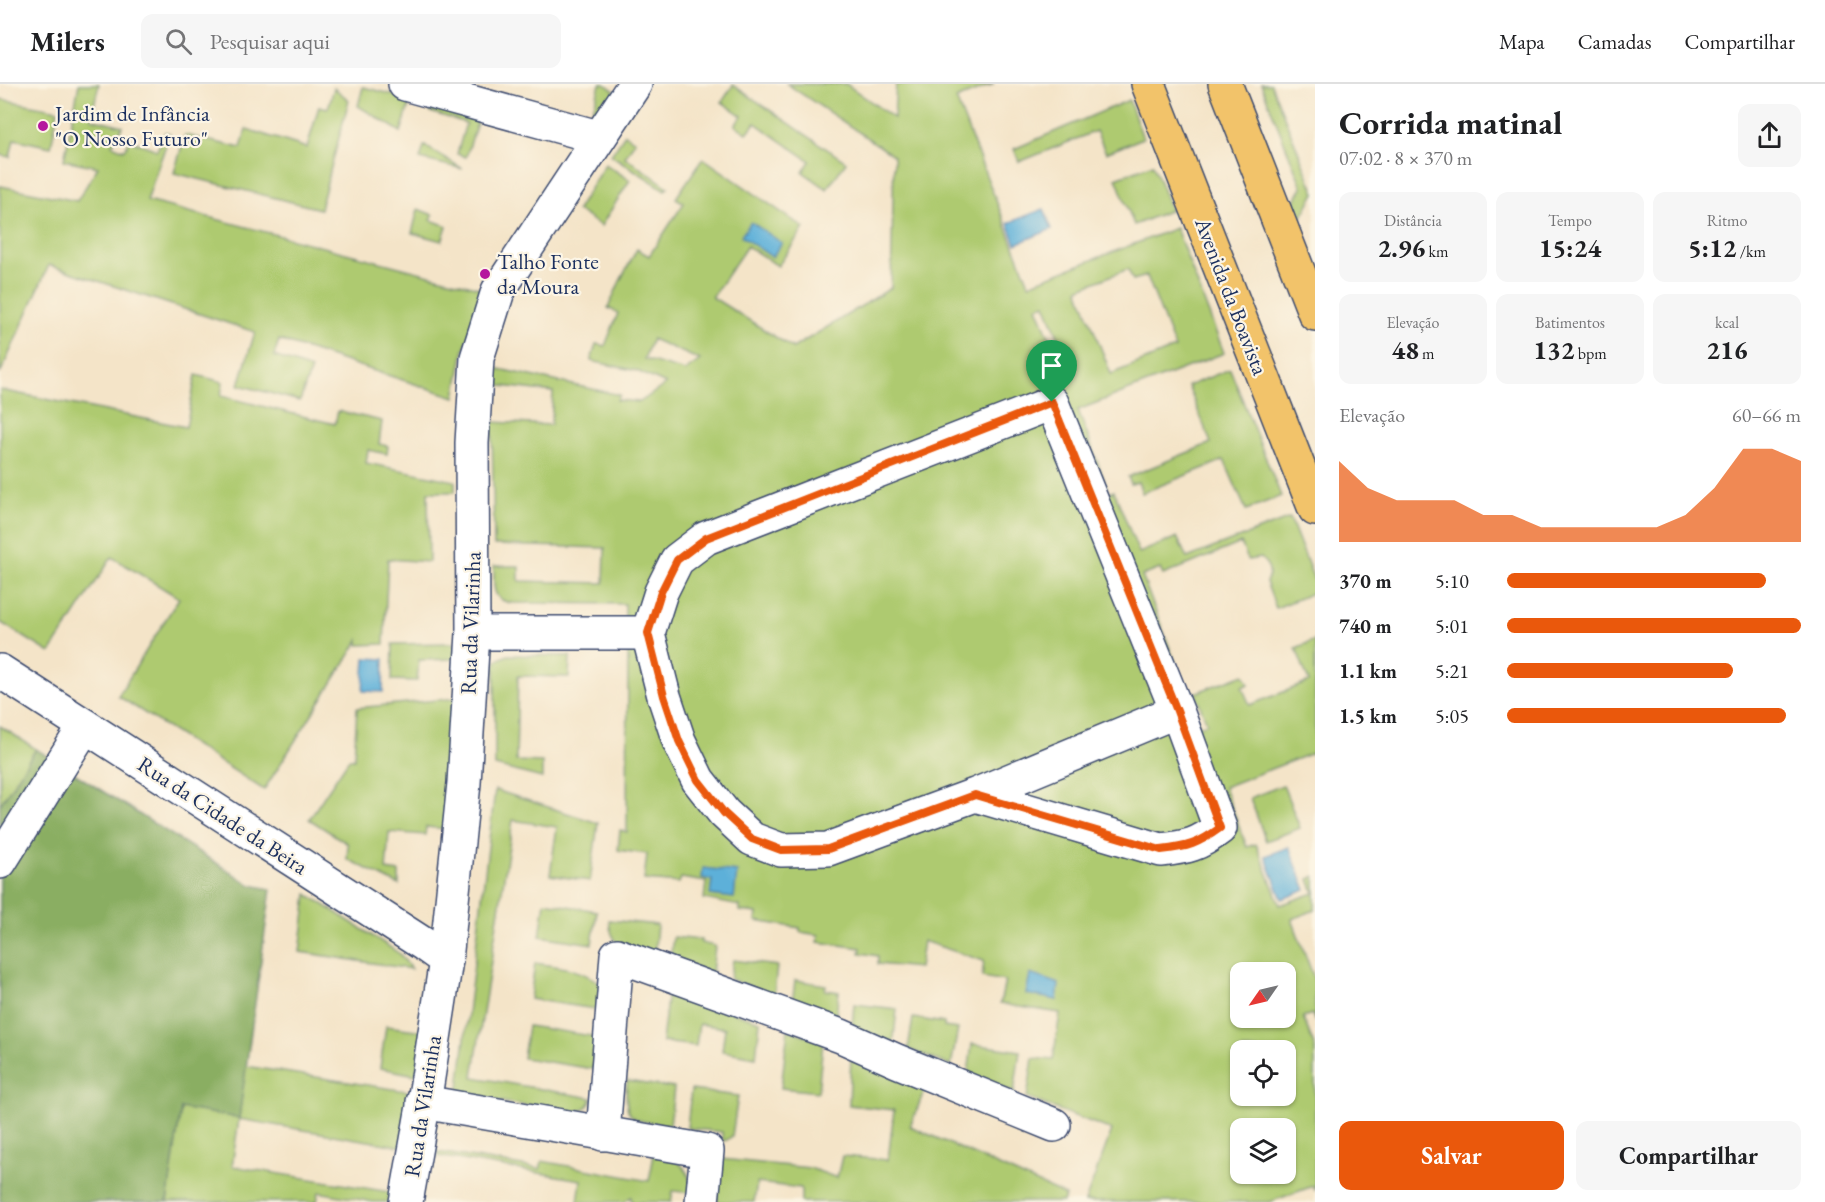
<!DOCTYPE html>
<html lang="pt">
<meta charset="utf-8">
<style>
body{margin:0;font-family:"EB Garamond",serif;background:#f6f6f6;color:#202124;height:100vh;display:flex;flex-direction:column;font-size:22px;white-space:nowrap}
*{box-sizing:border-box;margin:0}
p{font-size:20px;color:#757577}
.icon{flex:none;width:33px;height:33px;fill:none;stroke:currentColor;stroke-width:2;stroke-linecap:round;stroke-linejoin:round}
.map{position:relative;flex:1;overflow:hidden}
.sheet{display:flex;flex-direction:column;background:#fff;width:510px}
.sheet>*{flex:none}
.needle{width:39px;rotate:236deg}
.fabs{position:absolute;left:1230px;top:878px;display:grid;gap:12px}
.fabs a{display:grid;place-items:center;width:66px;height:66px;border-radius:12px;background:#fff;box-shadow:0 2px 4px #0004;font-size:30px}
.pin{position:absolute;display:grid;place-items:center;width:51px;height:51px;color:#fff;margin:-62px -26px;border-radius:50% 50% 50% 0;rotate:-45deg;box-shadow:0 0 6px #0007}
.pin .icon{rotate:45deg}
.round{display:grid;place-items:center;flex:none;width:63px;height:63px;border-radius:12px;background:#f6f6f6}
.headline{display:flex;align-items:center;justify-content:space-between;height:102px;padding:0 24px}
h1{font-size:33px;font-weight:700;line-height:45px}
.figures{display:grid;grid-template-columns:repeat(3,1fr);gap:9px;height:102px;padding:6px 24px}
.figures div{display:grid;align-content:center;border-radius:12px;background:#f6f6f6;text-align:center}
.figures b{font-size:26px;font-weight:700}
.figures small{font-size:16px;font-weight:400}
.figures p{font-size:16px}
.chart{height:168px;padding:12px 24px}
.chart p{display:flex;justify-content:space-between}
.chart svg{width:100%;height:108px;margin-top:6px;fill:#ea580c;opacity:.7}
.primary-button{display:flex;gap:12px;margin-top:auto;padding:12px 24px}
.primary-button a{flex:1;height:69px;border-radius:12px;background:#ea580c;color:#fff;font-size:24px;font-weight:700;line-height:69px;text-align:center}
.primary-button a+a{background:#f6f6f6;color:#202124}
ul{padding:0 24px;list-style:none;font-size:20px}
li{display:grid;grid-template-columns:96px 72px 1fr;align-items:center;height:45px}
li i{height:15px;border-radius:8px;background:#ea580c}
header{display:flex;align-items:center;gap:36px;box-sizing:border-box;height:84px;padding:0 30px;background:#fff;border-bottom:2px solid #e0e0e0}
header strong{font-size:28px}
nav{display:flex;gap:33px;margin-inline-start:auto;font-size:21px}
.search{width:420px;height:54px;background:#f6f6f6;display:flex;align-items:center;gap:15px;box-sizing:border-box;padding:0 21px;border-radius:12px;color:#757577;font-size:22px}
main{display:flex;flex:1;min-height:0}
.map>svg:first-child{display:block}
.green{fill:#aeca70;stroke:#647c67;stroke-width:1.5;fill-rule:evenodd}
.forest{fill:#8aae62;stroke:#526e60;stroke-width:1.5}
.water{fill:#5db0d9;stroke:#3c709c;stroke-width:1.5}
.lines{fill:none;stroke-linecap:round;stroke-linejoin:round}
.minor-casing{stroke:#3c4a6e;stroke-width:36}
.major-casing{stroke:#3c4a6e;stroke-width:36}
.minor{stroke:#fff;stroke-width:33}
.major{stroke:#f2c36a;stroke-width:33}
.route-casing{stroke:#fff;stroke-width:12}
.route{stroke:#ea580c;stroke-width:8}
.poi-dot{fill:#b5179e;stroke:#fcf5e5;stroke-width:2}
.labels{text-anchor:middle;stroke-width:4.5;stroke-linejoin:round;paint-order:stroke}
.poi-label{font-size:22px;fill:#1b2f5e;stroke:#fcf5e5;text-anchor:start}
.street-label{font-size:22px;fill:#1b2f5e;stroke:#fcf5e5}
</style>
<header>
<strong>Milers</strong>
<div class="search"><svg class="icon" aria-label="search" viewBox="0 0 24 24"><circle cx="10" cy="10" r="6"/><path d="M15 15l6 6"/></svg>Pesquisar aqui</div>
<nav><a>Mapa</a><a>Camadas</a><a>Compartilhar</a></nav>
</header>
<main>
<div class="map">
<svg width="1315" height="1118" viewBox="0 0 1315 1118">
<rect width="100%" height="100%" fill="#fcf5e5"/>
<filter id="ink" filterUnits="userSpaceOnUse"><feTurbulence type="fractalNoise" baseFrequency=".0167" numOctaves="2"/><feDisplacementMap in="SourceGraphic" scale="12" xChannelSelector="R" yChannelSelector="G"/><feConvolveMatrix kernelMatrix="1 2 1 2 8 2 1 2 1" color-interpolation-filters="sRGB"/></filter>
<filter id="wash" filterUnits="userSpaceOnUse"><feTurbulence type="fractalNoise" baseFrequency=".008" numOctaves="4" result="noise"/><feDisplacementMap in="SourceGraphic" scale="24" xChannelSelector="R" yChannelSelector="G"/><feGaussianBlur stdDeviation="1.35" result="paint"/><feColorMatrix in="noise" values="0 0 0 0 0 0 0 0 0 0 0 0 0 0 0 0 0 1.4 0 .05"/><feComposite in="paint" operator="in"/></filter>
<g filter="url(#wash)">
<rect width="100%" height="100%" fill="#f4e4c8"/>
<!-- green -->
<g class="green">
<polygon points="79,0 99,0 91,34 123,42 112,61 124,66 130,56 157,66 165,48 170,50 157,86 147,117 487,206 464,265 455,313 279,256 274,272 311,285 300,317 239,301 255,248 49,181 0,290 0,102 77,117 98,83 64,76"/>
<polygon points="600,0 605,0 616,8 589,41"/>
<path d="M 787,0 L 846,0 L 894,34 L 896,0 L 994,0 L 956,15 L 1029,200 L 1176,144 L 1224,269 L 1078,326 L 1109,409 L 1114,407 L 1139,469 L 1177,453 L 1187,474 L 1290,434 L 1315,498 L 1315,508 L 1276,524 L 1266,498 C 1272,487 1269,482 1261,474 L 1248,476 L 1241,459 L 1163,491 L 1160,485 L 1142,492 L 1200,642 L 1207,639 L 1195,609 L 1244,590 L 1249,600 L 1242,603 L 1250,621 L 1309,598 L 1296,564 L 1315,556 L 1315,668 L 1224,703 L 1247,763 L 1256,760 L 1280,821 L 1314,809 L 1309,795 L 1315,792 L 1315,826 L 1292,835 L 1315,897 L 1315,938 L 1312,930 L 1303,933 L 1315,964 L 1315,1107 L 1313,1102 L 1270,1118 L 1085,1118 L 1112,1046 L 1027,1014 L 1033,974 L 1053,976 L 1060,929 L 1000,920 L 1005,897 L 982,893 L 984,877 L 923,857 L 919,884 L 878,880 L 878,872 L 860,869 L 861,864 L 818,858 L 819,851 L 800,848 L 800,844 L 756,837 L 757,829 L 740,827 L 740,822 L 704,815 L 706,798 L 681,794 L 679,799 L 644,796 L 647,770 L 618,766 L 620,746 L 627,748 L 628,573 L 625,548 L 625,520 L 513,519 C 490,517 494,501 494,482 L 519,482 L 519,497 L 604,499 L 605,464 L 494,461 L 492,338 L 551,341 L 553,308 L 494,301 L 494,284 L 620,311 L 617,316 L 640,318 L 666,300 L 637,287 L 591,277 L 596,260 L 605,262 L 618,229 L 608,224 L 620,197 L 637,165 L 649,172 L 684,119 L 676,114 L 703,74 L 804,144 L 778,182 L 747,162 L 712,213 L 793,264 L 891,204 L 894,72 ZM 1128,185 L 1133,196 L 1147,192 L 1175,264 L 1111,290 L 1078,205 ZM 1045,220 L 1060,257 L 1052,260 L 1037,223 ZM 652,255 L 700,276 L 685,287 L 644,275 ZM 1240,888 L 1286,888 L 1286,933 L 1240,933 ZM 1240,966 L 1286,966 L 1286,1011 L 1240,1011 ZM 1240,1044 L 1286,1044 L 1286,1089 L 1240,1089 Z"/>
<polygon points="1261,0 1271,0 1315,109 1296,143 1290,126 1302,103"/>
<polygon points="733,1 846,78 827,105 803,88 810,77 755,39 747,49 735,41 742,32 722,18"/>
<polygon points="363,3 411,15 401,48 358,22"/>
<polygon points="334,4 349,16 320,125 174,89 185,51 241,64 246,45 307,64 319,22 328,24"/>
<polygon points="0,15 58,26 51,63 14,55 10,73 0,71"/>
<polygon points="1129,16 1143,54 1106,69 1096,47 1019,78 1014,65"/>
<polygon points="432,21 479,33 466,73 457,70 466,39 430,28"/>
<polygon points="625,50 635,57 625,73 668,103 665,106 611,71"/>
<polygon points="424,62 425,62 463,85 420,75"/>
<polygon points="605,80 630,96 601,142 577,126"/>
<polygon points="1153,80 1171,126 1134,141 1116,94"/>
<polygon points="418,125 433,131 431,136 447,142 442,157 412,149"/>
<polygon points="1230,285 1281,412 1246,426 1224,376 1142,409 1138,398 1131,400 1128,393 1211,359 1188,302"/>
<polygon points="196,291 223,298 221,312 335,340 338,327 382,337 379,360 388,362 387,370 368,366 366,379 455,397 455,408 428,408 429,478 388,475 384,560 359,561 359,556 264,706 118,612 179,514 112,473 50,569 0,538 0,306 186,343"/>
<polygon points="454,559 456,575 419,576 417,597 392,596 393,560"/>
<polygon points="508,571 570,572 569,593 518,592 516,677 542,678 542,694 495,682 495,582 497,576"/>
<polygon points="457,614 447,745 426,743 425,751 389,748 386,786 399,788 399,801 347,775 348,760 309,735 349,675 354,675 357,624"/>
<polygon points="0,642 36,665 0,721"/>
<polygon points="1283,701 1300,744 1266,757 1250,714"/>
<path d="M 495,706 L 598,739 L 590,797 L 550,791 L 557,743 L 513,736 L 473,993 L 592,1014 C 590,1023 583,1026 573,1028 L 458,1012 Z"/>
<polygon points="307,810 388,862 400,870 411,885 300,868"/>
<polygon points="545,818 597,827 592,860 540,852"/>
<path d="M 609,836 L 657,841 L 654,875 C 630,866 611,866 609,836 Z"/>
<polygon points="673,853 701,856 701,859 715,862 712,889 670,878"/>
<polygon points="733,876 777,882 774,912 730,895"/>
<path d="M 535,879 C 563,883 579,884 603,901 L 601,926 L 530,915 Z"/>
<polygon points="795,896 826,901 825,906 839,908 835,937 792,921"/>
<polygon points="668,907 760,937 756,973 722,967 725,944 699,940 696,962 662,958"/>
<polygon points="854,920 897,925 893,961 852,943"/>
<polygon points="913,934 944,939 944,943 958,945 951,982 908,965"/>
<polygon points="386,942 423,947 416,991 380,984"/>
<polygon points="528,942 598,953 593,985 523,974"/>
<polygon points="788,945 823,958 818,1008 781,1004"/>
<polygon points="972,960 1020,967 1014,1009 968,990"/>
<polygon points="851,971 925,1006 910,1042 1066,1112 1063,1118 801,1118 801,1104 757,1099 754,1118 717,1118 721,1075 810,1084 837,1094 842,1072 888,1076 894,1026 849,1021"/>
<polygon points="245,982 413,1008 403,1063 239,1035 232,1082 396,1109 394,1118 373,1118 319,1108 317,1118 167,1118 181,1024 239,1034"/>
<path d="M 627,997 L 674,1004 L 670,1041 C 633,1036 623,1040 627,997 Z"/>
<polygon points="691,1006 738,1012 732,1052 727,1056 722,1057 722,1048 687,1044"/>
<path d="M 439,1068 L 540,1085 L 542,1077 L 649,1097 L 654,1071 C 681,1077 688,1080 693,1109 L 673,1107 L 671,1118 L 632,1118 L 631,1113 L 624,1118 L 578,1118 L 581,1096 L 438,1072 Z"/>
</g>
<!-- forest -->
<polygon class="forest" points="36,665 251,801 271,805 239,1034 181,1024 167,1118 0,1118 0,721"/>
<!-- water -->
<g class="water">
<polygon points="1044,125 1052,145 1016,160 1008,139"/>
<polygon points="751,138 782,159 772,173 741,152"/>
<polygon points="365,574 384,575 383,608 363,607"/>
<polygon points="1289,763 1306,806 1282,815 1265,772"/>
<polygon points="703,784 737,788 734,814 710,811 712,796 702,794"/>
<polygon points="1030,890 1059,900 1057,916 1026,910"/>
</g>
</g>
<g filter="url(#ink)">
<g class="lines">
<!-- minor casing -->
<g class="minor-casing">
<g id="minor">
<polyline points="405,0 598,53"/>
<polyline points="473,549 648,549"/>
<polyline points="0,587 425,861 446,876"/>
<path d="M 975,711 L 1161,766 C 1188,763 1198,761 1220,744 L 1177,627 L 1052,319 L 706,454 L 677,476 L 661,508 L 648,549 L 664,612 L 679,657 L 698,696 L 724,729 L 752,755 L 781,766 L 828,765 L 975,711 L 1177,627"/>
<polyline points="0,778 85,642"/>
<polyline points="423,1018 707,1067 702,1118"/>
<polyline points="603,1050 617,871 841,952 897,977 1054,1041"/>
<polyline points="406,1118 427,1000 446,876 464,699 473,549 472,359 477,274 498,207 635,0"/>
</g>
</g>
<!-- major casing -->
<g class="major-casing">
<g id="major">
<polyline points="1148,0 1315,425"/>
<polyline points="1225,0 1315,230"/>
</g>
</g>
<!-- minor -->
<use href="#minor" class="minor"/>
<!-- major -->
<use href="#major" class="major"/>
</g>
</g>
<g class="lines" filter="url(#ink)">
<!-- route casing -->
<g class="route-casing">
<path id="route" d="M 1052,318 L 1177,627 L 1220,744 C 1198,760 1188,763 1161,766 L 975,711 L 828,765 L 781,766 L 752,755 L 724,729 L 698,696 L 679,657 L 664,612 L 648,549 L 661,508 L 677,476 L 706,454 Z"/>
</g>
<!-- route -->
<use href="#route" class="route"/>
</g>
<!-- markers -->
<g class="poi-dot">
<circle cx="43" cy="42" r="6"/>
<circle cx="485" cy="190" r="6"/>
</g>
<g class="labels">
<!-- poi labels -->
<g class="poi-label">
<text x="55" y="37">Jardim de Infância<tspan x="55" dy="25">"O Nosso Futuro"</tspan></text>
<text x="497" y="185">Talho Fonte<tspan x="497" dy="25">da Moura</tspan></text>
</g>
<!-- street labels -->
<g class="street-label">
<text transform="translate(1232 212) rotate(69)" y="8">Avenida da Boavista</text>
<text transform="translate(470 539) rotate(-88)" y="8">Rua da Vilarinha</text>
<text transform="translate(223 731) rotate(33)" y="8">Rua da Cidade da Beira</text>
<text transform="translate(422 1022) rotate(-81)" y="8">Rua da Vilarinha</text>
</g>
</g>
</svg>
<div class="fabs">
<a><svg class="needle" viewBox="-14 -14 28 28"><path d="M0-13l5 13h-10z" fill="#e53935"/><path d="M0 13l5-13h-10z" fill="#757577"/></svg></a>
<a><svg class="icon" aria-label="locate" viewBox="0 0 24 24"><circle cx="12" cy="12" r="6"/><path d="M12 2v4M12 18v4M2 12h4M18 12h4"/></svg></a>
<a><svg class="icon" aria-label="layers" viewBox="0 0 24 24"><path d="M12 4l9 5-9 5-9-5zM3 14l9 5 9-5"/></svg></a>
</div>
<div class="pin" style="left:1052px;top:318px;background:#1e9e55"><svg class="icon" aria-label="arrive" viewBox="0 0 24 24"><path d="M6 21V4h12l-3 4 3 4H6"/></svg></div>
</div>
<section class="sheet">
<div class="headline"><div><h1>Corrida matinal</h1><p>07:02 · 8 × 370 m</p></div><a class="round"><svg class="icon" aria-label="share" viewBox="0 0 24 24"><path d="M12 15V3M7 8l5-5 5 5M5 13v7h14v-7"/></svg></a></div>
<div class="figures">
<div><p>Distância</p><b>2.96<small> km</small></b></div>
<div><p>Tempo</p><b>15:24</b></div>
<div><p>Ritmo</p><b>5:12<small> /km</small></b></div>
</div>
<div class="figures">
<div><p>Elevação</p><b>48<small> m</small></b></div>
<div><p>Batimentos</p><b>132<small> bpm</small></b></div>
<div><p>kcal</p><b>216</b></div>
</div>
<div class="chart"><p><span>Elevação</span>60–66 m</p>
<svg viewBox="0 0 160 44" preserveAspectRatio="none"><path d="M0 44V11L10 22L20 27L30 27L40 27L50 33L60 33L70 38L80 38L90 38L100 38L110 38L120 33L130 22L140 6L150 6L160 11V44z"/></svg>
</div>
<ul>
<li><b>370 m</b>5:10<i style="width:88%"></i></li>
<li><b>740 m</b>5:01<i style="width:100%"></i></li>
<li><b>1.1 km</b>5:21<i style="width:77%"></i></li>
<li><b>1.5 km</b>5:05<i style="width:95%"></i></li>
</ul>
<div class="primary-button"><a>Salvar</a><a>Compartilhar</a></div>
</section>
</main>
